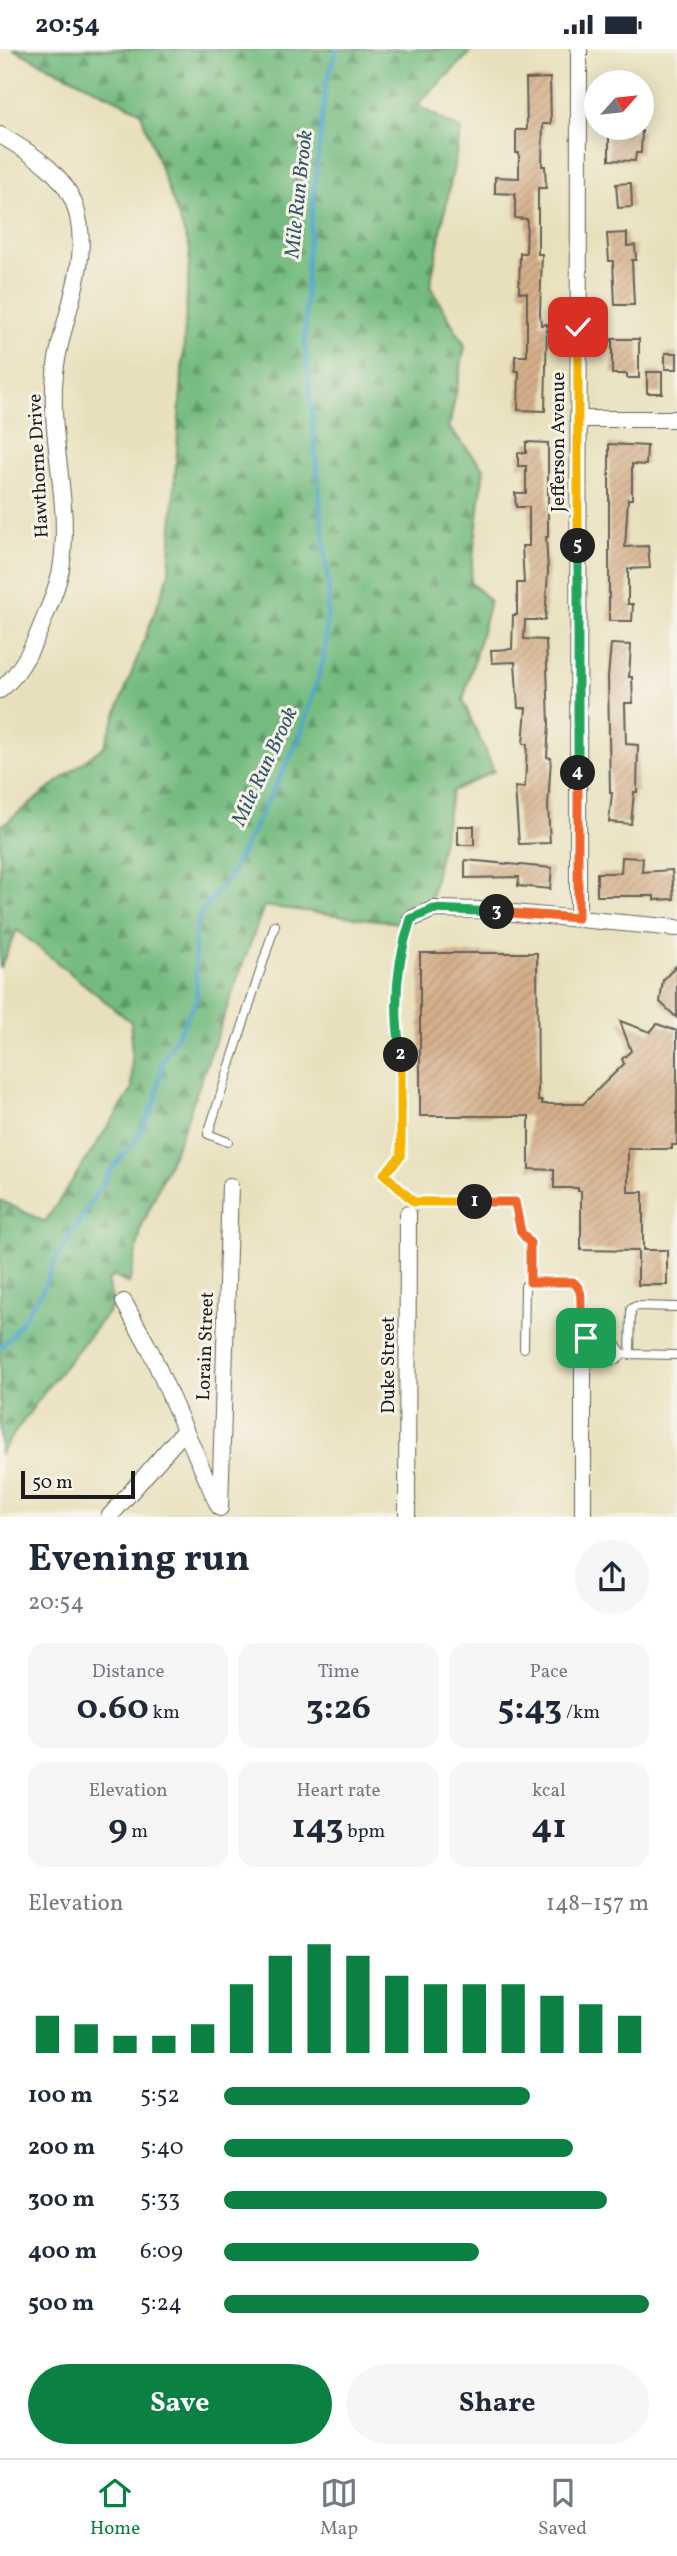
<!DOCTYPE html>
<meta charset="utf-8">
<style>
body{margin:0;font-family:Vollkorn,serif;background:#f6f6f7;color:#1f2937;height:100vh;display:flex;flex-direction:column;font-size:26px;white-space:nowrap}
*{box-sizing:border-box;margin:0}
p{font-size:23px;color:#747a83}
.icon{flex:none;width:38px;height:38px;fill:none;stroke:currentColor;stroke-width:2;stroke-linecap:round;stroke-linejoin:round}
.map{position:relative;height:1468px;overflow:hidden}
.drawer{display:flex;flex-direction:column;background:#fff;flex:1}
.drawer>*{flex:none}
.needle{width:46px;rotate:63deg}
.buttons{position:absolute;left:584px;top:21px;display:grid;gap:14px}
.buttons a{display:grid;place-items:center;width:70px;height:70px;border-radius:50%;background:#fff;box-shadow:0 4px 18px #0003;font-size:35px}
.scale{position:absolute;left:21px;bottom:18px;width:114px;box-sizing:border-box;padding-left:7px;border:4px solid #1c1c1c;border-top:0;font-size:19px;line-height:24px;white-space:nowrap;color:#1c1c1c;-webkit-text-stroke:5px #f7f3e8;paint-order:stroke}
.pin{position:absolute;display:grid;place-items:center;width:60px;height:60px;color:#fff;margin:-30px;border-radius:14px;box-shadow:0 4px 10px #0006}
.km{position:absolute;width:35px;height:35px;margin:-18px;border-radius:50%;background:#222;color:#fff;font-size:19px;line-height:35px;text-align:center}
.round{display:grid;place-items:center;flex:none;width:74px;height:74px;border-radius:37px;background:#f6f6f7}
.headline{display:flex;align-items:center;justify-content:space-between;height:119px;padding:0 28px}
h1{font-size:38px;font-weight:700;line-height:52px}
.figures{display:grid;grid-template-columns:repeat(3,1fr);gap:10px;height:119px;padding:7px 28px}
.figures div{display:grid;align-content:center;border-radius:18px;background:#f6f6f7;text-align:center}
.figures b{font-size:35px;font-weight:700}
.figures small{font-size:19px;font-weight:400}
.figures p{font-size:19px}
.chart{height:196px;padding:14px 28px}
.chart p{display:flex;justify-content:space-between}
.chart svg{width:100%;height:126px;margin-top:7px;stroke:#0b8043;stroke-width:6}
.action{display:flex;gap:14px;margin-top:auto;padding:14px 28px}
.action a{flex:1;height:80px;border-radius:42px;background:#0b8043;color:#fff;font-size:28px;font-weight:700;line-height:80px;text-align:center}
.action a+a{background:#f6f6f7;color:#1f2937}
ul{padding:0 28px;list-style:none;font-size:23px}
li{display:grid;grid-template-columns:112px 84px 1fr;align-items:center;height:52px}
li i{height:18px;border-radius:9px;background:#0b8043}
.status{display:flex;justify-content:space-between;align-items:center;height:49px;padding:0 35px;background:#fff;direction:ltr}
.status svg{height:19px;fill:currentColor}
.tabs{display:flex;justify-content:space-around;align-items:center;height:98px;border-top:2px solid #e0e1e3;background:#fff;font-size:19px;color:#747a83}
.tabs a{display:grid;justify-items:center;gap:4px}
.tabs .selected{color:#0b8043}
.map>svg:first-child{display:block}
.forest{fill:url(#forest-firs);stroke:#486c4e;stroke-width:2}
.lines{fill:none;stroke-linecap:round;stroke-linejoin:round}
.stream{stroke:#4ea4cb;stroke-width:4.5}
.building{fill:url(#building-hatch)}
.service-casing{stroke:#636154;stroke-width:10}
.minor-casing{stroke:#636154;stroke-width:18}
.service{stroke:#fff;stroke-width:8}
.minor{stroke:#fff;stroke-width:16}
.split-1-casing{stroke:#fff;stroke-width:14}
.split-2-casing{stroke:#fff;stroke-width:14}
.split-3-casing{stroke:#fff;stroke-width:14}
.split-4-casing{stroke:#fff;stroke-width:14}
.split-5-casing{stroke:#fff;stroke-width:14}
.split-6-casing{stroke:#fff;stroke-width:14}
.split-1{stroke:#f0652b;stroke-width:9}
.split-2{stroke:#f5b400;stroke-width:9}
.split-3{stroke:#22a559;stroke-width:9}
.split-4{stroke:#f0652b;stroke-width:9}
.split-5{stroke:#22a559;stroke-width:9}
.split-6{stroke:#f5b400;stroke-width:9}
.labels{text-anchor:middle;stroke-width:6;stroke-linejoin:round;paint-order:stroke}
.street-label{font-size:19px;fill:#1c1c1c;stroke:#f7f3e8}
.water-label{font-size:21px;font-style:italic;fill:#32596b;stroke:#f7f3e8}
</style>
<div class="status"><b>20:54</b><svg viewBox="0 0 49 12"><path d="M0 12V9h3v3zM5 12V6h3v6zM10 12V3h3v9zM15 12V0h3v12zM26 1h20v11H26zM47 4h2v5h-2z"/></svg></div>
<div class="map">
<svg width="677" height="1468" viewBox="0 0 677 1468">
<defs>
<pattern id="forest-firs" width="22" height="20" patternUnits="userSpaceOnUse" patternTransform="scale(1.75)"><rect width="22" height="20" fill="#75bb80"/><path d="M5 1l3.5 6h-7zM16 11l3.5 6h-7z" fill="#5f9768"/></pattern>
<pattern id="building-hatch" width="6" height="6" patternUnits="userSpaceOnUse" patternTransform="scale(1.75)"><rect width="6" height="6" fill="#d5af8b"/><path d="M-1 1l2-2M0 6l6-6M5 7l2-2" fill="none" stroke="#b69677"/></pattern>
</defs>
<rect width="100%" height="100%" fill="#f7f3e8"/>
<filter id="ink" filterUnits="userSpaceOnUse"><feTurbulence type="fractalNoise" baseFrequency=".0143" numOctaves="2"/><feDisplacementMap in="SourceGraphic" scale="14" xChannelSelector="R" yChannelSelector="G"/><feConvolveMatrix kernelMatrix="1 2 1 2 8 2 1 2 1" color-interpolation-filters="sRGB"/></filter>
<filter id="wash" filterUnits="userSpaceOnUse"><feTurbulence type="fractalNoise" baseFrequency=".00686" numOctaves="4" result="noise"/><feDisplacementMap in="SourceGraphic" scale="28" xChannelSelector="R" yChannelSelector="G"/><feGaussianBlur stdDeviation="1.57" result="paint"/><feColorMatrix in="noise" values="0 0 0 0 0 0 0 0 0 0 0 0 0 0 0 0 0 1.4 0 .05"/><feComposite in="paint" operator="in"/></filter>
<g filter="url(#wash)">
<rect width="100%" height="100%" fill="#e8e0bc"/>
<!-- forest -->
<polygon class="forest" points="13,0 470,0 470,4 417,56 461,81 430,237 465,297 449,379 484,419 470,533 490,552 463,652 494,722 452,742 431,851 400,874 264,857 180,1089 142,1177 129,1235 113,1227 107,1233 114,1256 51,1334 0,1404 0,1151 45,1173 132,1041 131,973 17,881 0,919 0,778 104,697 169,525 190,200 140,62"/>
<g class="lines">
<!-- stream -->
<polyline class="stream" points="0,1299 13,1285 42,1242 55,1212 114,1116 136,1092 156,1051 163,1012 197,950 194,888 200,866 228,830 299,690 324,610 329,543 305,295 307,211 326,34 337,0"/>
</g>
<g id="blocks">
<!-- building -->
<g class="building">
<polygon points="550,29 551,75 543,75 542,117 545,117 546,139 538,139 538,205 542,205 540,264 541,276 547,275 545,362 518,361 519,322 515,322 515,307 527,307 527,244 519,243 520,204 526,204 527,170 515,169 515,145 495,144 495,128 519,129 519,104 516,104 516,81 527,81 526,30"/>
<polygon points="609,81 642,82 641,104 636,104 635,112 609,111"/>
<polygon points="631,134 632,158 618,159 616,135"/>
<polygon points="627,184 627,197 635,196 636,211 632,211 634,256 615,256 613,212 609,212 607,185"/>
<polygon points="612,290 639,290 639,329 627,329 627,325 612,325"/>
<rect x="665" y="304" width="12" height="16"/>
<rect x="647" y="323" width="15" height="21"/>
<polygon points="526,393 548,394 548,488 546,488 548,522 545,571 525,571 524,590 546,591 549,675 547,708 551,709 548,757 550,794 519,795 515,738 525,739 527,695 523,695 526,659 518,659 515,613 492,614 491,601 512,600 513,566 517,566 517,534 524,534 522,497 529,497 529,458 516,458 515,444 526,444 526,417 518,417 518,404 526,404"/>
<polygon points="609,395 647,397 646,416 632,415 632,450 628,450 625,498 648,497 650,519 628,520 628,555 633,555 632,572 609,572"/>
<polygon points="611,595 631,596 629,628 632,628 633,654 625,654 626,695 638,696 637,743 634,743 631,775 609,773 612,744 610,744 608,628"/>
<rect x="458" y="777" width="16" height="19"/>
<polygon points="622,808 643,809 642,823 672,821 674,850 654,851 654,847 597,847 597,824 621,824"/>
<polygon points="465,811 552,819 550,840 518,837 519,828 465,829"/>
<polygon points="420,904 537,904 538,1052 542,1052 542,1055 583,1055 624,1015 622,1010 631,1002 620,972 650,983 657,975 677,982 677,1096 672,1096 672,1100 628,1100 628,1143 643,1143 643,1201 667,1201 667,1236 638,1236 638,1202 581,1201 581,1142 578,1142 578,1139 554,1139 554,1121 529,1120 529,1067 420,1067"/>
<polygon points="677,916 677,969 660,953 663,931"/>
</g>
</g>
</g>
<g filter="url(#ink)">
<use href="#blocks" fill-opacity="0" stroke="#636154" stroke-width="2"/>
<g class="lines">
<!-- service casing -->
<g class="service-casing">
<g id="service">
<polyline points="411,870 403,893 397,928 397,985 402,1008 401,1107 384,1125 414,1153 515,1153 521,1183 530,1194 530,1233"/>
<polyline points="228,1093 208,1085 275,876"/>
<polyline points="582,1266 576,1272 577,1291 583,1295"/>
<path d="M 524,1299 L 525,1237 L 530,1233 L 573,1233 C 584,1242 586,1278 586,1292 L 583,1295"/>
<polyline points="583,1299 617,1297 623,1305 617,1311 583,1313"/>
<polyline points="626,1305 677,1306"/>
<polyline points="630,1306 631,1260 636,1257 677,1258"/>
</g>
</g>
<!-- minor casing -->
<g class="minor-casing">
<g id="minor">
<path d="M 0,86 C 33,105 70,127 78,168 C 90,220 60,272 55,324 C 48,389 72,455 61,520 C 57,541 48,560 40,580 C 31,602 19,626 0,641"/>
<polyline points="578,370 677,370"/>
<polyline points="578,869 579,0"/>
<polyline points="411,870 434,860 481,861 677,879"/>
<polyline points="124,1253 151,1303 218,1456"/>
<polyline points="583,1295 583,1468"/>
<polyline points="220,1459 230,1137"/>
<polyline points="109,1468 185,1381"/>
<polyline points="407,1468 408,1165"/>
</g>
</g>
<!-- service -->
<use href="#service" class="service"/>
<!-- minor -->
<use href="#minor" class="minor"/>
</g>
</g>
<g class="lines" filter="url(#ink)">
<!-- split-1 casing -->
<g class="split-1-casing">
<path id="split-1" d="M 475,1153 L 515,1153 L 521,1183 L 530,1194 L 530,1233 L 573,1233 C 585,1242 579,1253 582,1265 C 584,1274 585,1280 586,1289"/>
</g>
<!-- split-2 casing -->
<g class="split-2-casing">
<polyline id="split-2" points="401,1006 401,1107 384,1125 414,1153 475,1153"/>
</g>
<!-- split-3 casing -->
<g class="split-3-casing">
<path id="split-3" d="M 401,1006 C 393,960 396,914 411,870 L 434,860 L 497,863"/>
</g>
<!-- split-4 casing -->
<g class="split-4-casing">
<polyline id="split-4" points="497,863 578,869 578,724"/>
</g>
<!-- split-5 casing -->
<g class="split-5-casing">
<polyline id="split-5" points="578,497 578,724"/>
</g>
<!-- split-6 casing -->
<g class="split-6-casing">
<polyline id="split-6" points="578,497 578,278"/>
</g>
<!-- split-1 -->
<use href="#split-1" class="split-1"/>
<!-- split-2 -->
<use href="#split-2" class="split-2"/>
<!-- split-3 -->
<use href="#split-3" class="split-3"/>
<!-- split-4 -->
<use href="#split-4" class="split-4"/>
<!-- split-5 -->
<use href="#split-5" class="split-5"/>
<!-- split-6 -->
<use href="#split-6" class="split-6"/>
</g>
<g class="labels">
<!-- street labels -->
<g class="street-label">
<text transform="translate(557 393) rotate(-90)" y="7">Jefferson Avenue</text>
<text transform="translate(37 417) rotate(-93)" y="7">Hawthorne Drive</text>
<text transform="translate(204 1297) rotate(-88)" y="7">Lorain Street</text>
<text transform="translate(387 1316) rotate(-90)" y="7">Duke Street</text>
</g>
<!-- water labels -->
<g class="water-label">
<text transform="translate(298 145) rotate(-84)" y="7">Mile Run Brook</text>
<text transform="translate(264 717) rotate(-65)" y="7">Mile Run Brook</text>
</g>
</g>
</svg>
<div class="buttons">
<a><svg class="needle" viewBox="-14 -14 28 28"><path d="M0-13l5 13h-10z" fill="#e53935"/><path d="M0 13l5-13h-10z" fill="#747a83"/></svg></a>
</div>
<div class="scale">50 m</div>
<div class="pin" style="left:586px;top:1289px;background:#1e9e55"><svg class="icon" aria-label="arrive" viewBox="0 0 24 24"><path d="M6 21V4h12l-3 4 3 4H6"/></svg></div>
<div class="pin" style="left:578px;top:278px;background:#d93025"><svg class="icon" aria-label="check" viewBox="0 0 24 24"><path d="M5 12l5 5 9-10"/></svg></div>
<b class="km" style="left:475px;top:1153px">1</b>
<b class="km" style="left:401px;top:1006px">2</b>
<b class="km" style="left:497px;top:863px">3</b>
<b class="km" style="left:578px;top:724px">4</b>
<b class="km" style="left:578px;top:497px">5</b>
</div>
<section class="drawer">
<div class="headline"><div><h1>Evening run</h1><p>20:54</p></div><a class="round"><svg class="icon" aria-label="share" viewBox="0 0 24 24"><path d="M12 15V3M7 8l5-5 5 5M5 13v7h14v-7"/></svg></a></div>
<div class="figures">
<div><p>Distance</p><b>0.60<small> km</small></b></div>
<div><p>Time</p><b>3:26</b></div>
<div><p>Pace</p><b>5:43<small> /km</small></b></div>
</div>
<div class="figures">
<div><p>Elevation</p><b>9<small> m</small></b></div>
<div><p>Heart rate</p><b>143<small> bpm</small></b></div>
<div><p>kcal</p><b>41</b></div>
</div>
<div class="chart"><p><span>Elevation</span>148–157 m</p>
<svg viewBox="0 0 160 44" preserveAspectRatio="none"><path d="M5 44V31M15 44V34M25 44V38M35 44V38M45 44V34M55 44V20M65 44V10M75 44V6M85 44V10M95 44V17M105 44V20M115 44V20M125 44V20M135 44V24M145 44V27M155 44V31"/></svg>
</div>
<ul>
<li><b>100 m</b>5:52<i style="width:72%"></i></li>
<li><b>200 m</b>5:40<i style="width:82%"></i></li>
<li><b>300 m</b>5:33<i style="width:90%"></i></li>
<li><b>400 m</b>6:09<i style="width:60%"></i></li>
<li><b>500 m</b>5:24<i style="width:100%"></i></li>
</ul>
<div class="action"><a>Save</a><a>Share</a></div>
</section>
<nav class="tabs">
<a class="selected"><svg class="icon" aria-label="home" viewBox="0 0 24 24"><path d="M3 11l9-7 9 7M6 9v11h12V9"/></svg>Home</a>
<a><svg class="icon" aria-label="map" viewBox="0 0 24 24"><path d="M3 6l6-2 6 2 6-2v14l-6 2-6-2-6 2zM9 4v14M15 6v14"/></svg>Map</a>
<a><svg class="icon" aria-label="saved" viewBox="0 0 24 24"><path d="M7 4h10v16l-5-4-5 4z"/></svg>Saved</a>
</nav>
